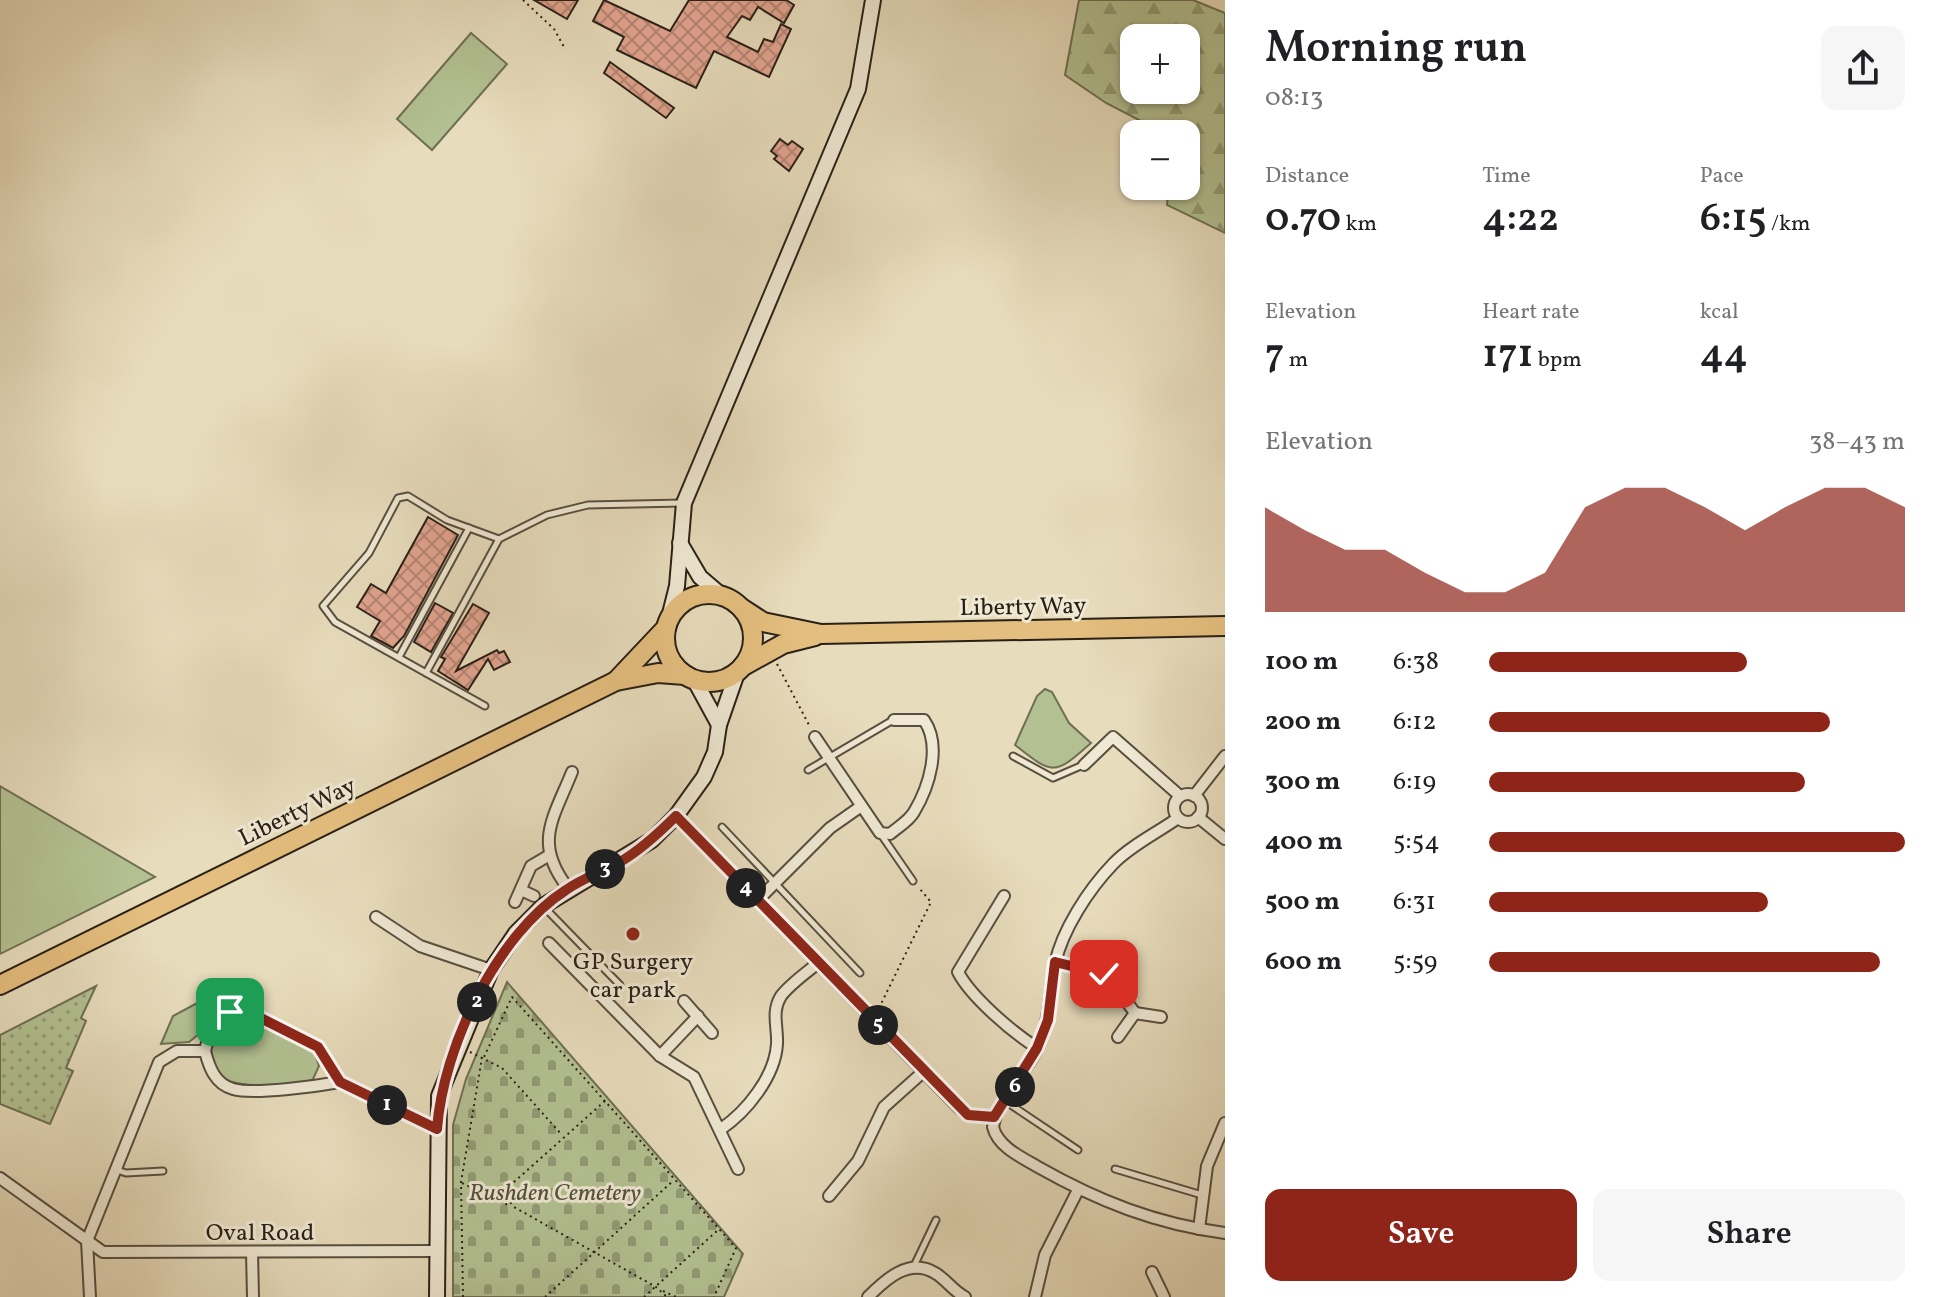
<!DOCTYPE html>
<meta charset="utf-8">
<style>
body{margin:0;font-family:Vollkorn,serif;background:#f6f6f6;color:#202124;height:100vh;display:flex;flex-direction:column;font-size:30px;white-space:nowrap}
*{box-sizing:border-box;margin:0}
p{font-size:26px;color:#757577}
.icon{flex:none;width:44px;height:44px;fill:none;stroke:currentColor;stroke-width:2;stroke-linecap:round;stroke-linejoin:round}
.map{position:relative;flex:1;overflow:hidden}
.side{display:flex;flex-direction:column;background:#fff;width:720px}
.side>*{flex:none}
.buttons{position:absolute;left:1120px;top:24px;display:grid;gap:16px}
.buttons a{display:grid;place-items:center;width:80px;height:80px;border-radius:16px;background:#fff;box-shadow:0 2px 6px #0004;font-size:40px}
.pin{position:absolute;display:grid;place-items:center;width:68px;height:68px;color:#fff;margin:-34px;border-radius:16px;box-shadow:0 4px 12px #0006}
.km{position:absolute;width:40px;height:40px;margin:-20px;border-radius:50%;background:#222;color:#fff;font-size:22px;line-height:40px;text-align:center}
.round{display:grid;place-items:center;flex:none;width:84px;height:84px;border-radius:16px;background:#f6f6f6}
.head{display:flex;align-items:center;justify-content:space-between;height:136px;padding:0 40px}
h1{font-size:44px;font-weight:600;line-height:60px}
.stats{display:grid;grid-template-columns:repeat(3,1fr);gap:12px;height:136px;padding:8px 40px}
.stats div{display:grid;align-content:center}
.stats b{font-size:40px;font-weight:600}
.stats small{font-size:22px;font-weight:400}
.stats p{font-size:22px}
.chart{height:224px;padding:16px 40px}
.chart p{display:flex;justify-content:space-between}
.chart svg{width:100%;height:144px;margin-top:8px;fill:#8f2418;opacity:.7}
.primary-button{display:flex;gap:16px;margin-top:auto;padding:16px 40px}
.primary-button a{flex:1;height:92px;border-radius:16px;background:#8f2418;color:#fff;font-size:32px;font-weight:600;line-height:92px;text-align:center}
.primary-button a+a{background:#f6f6f6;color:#202124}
ul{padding:0 40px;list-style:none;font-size:26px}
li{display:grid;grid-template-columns:128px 96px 1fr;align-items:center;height:60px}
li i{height:20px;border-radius:10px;background:#8f2418}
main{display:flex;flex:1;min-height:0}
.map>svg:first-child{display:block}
.green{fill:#b3c192;stroke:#6e7054;stroke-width:2}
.forest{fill:url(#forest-firs);stroke:#6e7054;stroke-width:2;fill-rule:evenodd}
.cemetery{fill:url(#cemetery-stones);stroke:#6e7054;stroke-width:2}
.garden{fill:url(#garden-dots);stroke:#6e7054;stroke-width:2}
.building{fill:url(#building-cross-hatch);stroke:#292017;stroke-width:2}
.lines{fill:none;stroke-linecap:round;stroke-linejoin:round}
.lane-casing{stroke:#584f40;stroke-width:9}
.street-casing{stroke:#584f40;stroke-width:14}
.secondary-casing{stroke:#292017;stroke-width:18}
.highway-casing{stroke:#292017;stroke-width:22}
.path{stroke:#292017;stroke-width:2;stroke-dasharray:2 4;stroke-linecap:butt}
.lane{stroke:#efe8d3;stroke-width:5}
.street{stroke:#efe8d3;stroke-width:10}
.secondary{stroke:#efe8d3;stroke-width:14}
.highway{stroke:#e4be7e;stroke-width:18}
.route-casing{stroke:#fff;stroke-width:16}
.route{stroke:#8f2418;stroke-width:10}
.poi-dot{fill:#8f2418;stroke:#efe8d3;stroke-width:3}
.labels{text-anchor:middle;stroke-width:6;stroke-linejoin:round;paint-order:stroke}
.street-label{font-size:24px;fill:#292017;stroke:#efe8d3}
.poi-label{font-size:24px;fill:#292017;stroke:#efe8d3}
.park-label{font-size:24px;font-style:italic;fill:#52503c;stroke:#efe8d3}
</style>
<main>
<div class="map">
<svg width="1225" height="1297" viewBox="0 0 1225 1297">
<defs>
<pattern id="forest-firs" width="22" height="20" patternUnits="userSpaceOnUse" patternTransform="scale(2)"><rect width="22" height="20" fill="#b3c192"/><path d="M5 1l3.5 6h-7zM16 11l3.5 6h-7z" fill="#929c76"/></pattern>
<pattern id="cemetery-stones" width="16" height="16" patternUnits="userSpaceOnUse" patternTransform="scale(2)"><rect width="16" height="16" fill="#b3c192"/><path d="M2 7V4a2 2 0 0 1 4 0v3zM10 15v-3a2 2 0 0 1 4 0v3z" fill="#929c76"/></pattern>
<pattern id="garden-dots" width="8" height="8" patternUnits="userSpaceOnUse" patternTransform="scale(2)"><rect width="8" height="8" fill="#b3c192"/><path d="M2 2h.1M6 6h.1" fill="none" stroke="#929c76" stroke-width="1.8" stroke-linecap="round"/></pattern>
<pattern id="building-cross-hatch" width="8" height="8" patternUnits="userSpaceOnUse" patternTransform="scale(2)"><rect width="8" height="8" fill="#e2a48f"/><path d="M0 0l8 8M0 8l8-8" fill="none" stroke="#b78574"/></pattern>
</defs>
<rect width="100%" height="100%" fill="#e7dcbc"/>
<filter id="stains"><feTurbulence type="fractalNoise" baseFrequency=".0025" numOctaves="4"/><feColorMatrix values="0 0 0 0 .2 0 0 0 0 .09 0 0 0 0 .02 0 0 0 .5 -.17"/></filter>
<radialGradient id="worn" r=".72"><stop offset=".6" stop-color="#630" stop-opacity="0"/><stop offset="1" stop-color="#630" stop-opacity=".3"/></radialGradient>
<!-- green -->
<g class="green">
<polygon points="471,33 507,64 432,150 397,119"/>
<path d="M 1045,689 L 1052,692 L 1069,723 L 1091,743 C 1054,776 1053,775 1015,745 L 1037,696 Z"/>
<polygon points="0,786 155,877 0,954"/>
<polygon points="199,1002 225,1004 198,1028 199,1034 189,1042 161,1044 173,1016"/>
<path d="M 242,1014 L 314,1050 L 319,1066 L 313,1079 C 301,1087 285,1085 270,1085 C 229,1086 203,1081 213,1032 L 233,1015 Z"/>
</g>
<!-- forest -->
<path class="forest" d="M 1079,0 L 1193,0 L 1225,13 L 1225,233 L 1167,205 L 1169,186 L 1186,186 L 1186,134 L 1166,134 L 1106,103 L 1065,75 ZM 1134,38 L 1186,38 L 1186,90 L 1134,90 Z"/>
<!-- cemetery -->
<polygon class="cemetery" points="507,982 743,1254 724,1297 453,1297 453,1125 466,1079"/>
<!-- garden -->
<polygon class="garden" points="96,986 81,1018 86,1021 66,1068 73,1071 50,1124 0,1104 0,1035"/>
<!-- building -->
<g class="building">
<polygon points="534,0 578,0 567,19"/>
<polygon points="604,0 670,31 689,0 786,0 794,5 784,23 758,7 750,20 742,16 727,37 758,52 764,39 773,42 781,24 791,29 769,77 714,51 696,88 617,50 624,37 593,21"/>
<polygon points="610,62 674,108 666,118 604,73"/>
<polygon points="780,139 788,145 792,141 803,149 789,171 774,159 777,156 771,151"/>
<polygon points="428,517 458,535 404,636 393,648 371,636 380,621 357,607 371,584 386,593"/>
<polygon points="435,603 453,613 431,652 414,642"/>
<polygon points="473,604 489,613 456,671 497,650 499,653 504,651 510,662 494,670 488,659 468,690 438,671 445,659 441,657"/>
</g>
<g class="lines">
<!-- lane casing -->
<g class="lane-casing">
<g id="lane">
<polyline points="399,657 469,528"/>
<polyline points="426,673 499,539 547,515 588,505 682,503"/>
<polyline points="485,706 335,622 323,606 369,553 398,498 408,496 447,520 499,539"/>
<polyline points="1013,756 1053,778 1083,765"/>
<polyline points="808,770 893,720"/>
<polyline points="722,827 860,973"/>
<polyline points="882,836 913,881"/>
<polyline points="545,908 620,985"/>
<polyline points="1005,1101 1078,1150"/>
<polyline points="1115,1169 1202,1195"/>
<polyline points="117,1170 126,1173 163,1171"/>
<polyline points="914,1266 936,1220"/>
</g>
</g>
<!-- street casing -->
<g class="street-casing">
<g id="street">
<path d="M 815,737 L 880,833 L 890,834 C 898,827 909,821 914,812 C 929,787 942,746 924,720 L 894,720"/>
<polyline points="1084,765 1113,737 1180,796"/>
<circle cx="1188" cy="808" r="14"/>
<polyline points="1194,796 1225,756"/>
<polyline points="676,816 958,1107 968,1115 994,1117"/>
<polyline points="1198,817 1225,839"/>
<path d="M 1178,818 C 1157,833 1130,846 1113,864 C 1089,889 1062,930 1055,964 C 1049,993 1050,1021 1038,1048 C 1025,1075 998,1098 993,1127 C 998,1147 1021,1157 1038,1167 C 1098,1201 1156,1224 1225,1233"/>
<path d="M 568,888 C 533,843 553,819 572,772"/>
<polyline points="521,890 534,896"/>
<path d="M 1004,896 L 958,972 C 971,997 1012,1032 1037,1048"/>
<polyline points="758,900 830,828 860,807"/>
<polyline points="515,902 531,866 548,856"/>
<polyline points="376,917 420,946 491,970"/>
<polyline points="549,943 660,1056 694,1077 738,1169"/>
<path d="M 1055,962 C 1102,974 1106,973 1135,1013 L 1118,1037"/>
<polyline points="684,1001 712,1033"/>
<polyline points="1135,1013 1161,1017"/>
<path d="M 205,1051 C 209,1067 215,1084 233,1089 C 254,1095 317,1086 340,1082"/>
<polyline points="660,1056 698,1016"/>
<path d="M 721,1129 C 746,1112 775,1077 777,1044 C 778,1027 771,1012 781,996 C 790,984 806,973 818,963"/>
<polyline points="0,1178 103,1252 436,1251"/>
<polyline points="829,1196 858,1161 884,1107 923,1072"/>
<polyline points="1199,1229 1207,1166 1225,1123"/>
<polyline points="252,1252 253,1297"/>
<polyline points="1152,1272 1164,1297"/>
<polyline points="90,1297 87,1241 159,1062 177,1051 205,1051 211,1027 230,1012 247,1011 318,1047 340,1082 437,1129"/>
<path d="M 868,1297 C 885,1280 909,1257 935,1273 C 946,1279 953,1291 965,1297"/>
<polyline points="1035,1297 1045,1255 1078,1190"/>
</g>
</g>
<!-- secondary casing -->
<g class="secondary-casing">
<g id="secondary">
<polyline points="680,543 700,577 721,595"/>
<polyline points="669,618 677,586 684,503 858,89 873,0"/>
<polyline points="695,681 719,725"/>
<polyline points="437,1297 439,1096 491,970 516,933 543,906 652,840 676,816 704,777 715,752 719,725 737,673"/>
</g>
</g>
<!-- highway casing -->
<g class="highway-casing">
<g id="highway">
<circle cx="709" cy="638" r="44"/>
<polyline points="743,609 763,622 821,634 1225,626"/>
<polyline points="745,665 783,644 815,636"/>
<polyline points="616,681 666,628"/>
<polyline points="0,985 616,681 658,673 685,675"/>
</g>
</g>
<!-- path -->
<g class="path">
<polyline points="523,0 554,29 564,47"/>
<polyline points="777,664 809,725"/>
<polyline points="879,1008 931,902 919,888"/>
<polyline points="470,1052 502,1068 562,1135"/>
<polyline points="484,1057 512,997 736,1248 714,1297"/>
<path d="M 605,1101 L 514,1182 C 506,1190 507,1199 514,1207 L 656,1287 L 667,1297"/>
<polyline points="462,1183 510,1206"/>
<polyline points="495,1198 509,1187"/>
<polyline points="663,1291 676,1297"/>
<polyline points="463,1297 461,1182 482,1058"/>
<polyline points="545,1297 674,1180"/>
<polyline points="644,1297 718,1230"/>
</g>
<!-- lane -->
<use href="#lane" class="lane"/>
<!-- street -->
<use href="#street" class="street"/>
<!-- secondary -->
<use href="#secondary" class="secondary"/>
<!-- highway -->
<use href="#highway" class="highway"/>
</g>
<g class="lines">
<!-- route casing -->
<g class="route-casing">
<path id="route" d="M 230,1012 L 247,1011 L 318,1047 L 340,1082 L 437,1129 C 443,1048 496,935 566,890 C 583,878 602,872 620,862 C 642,849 659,833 676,816 L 968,1115 L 994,1117 L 1037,1048 L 1048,1020 L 1055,962 L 1104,974"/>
</g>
<!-- route -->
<use href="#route" class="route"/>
</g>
<!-- markers -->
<circle class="poi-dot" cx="633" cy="934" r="8"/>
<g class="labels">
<!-- street labels -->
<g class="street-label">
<text transform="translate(1023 606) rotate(-1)" y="8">Liberty Way</text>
<text transform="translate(297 811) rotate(-26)" y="8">Liberty Way</text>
<text x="260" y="1240">Oval Road</text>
</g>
<!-- poi labels -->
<g class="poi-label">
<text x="633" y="969">GP Surgery<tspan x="633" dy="28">car park</tspan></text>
</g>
<!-- park labels -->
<g class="park-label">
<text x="555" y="1200">Rushden Cemetery</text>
</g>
</g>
<rect width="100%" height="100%" filter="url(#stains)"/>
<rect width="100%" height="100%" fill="url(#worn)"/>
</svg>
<div class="buttons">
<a>+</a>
<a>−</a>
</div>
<div class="pin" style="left:230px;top:1012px;background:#1e9e55"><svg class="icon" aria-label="arrive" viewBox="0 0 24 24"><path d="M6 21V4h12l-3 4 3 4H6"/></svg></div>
<div class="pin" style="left:1104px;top:974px;background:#d93025"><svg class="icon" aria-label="check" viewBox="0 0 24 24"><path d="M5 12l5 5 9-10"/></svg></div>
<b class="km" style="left:387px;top:1105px">1</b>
<b class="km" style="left:477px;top:1002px">2</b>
<b class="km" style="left:605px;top:869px">3</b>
<b class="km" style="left:746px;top:888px">4</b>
<b class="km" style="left:878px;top:1025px">5</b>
<b class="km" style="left:1015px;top:1087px">6</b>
</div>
<section class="side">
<div class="head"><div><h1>Morning run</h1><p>08:13</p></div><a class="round"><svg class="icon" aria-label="share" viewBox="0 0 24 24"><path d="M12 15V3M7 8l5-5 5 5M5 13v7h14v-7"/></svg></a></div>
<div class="stats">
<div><p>Distance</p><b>0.70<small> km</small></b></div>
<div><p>Time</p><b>4:22</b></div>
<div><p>Pace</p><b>6:15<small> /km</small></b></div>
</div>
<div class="stats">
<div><p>Elevation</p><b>7<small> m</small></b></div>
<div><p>Heart rate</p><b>171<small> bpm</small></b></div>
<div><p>kcal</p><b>44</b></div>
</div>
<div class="chart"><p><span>Elevation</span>38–43 m</p>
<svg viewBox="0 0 160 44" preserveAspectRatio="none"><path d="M0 44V12L10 19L20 25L30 25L40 32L50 38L60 38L70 32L80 12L90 6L100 6L110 12L120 19L130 12L140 6L150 6L160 12V44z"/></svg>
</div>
<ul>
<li><b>100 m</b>6:38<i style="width:62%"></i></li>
<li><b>200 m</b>6:12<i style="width:82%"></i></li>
<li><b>300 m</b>6:19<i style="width:76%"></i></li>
<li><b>400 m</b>5:54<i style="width:100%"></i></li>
<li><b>500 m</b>6:31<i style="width:67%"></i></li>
<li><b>600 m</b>5:59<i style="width:94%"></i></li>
</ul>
<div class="primary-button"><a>Save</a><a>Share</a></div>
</section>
</main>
